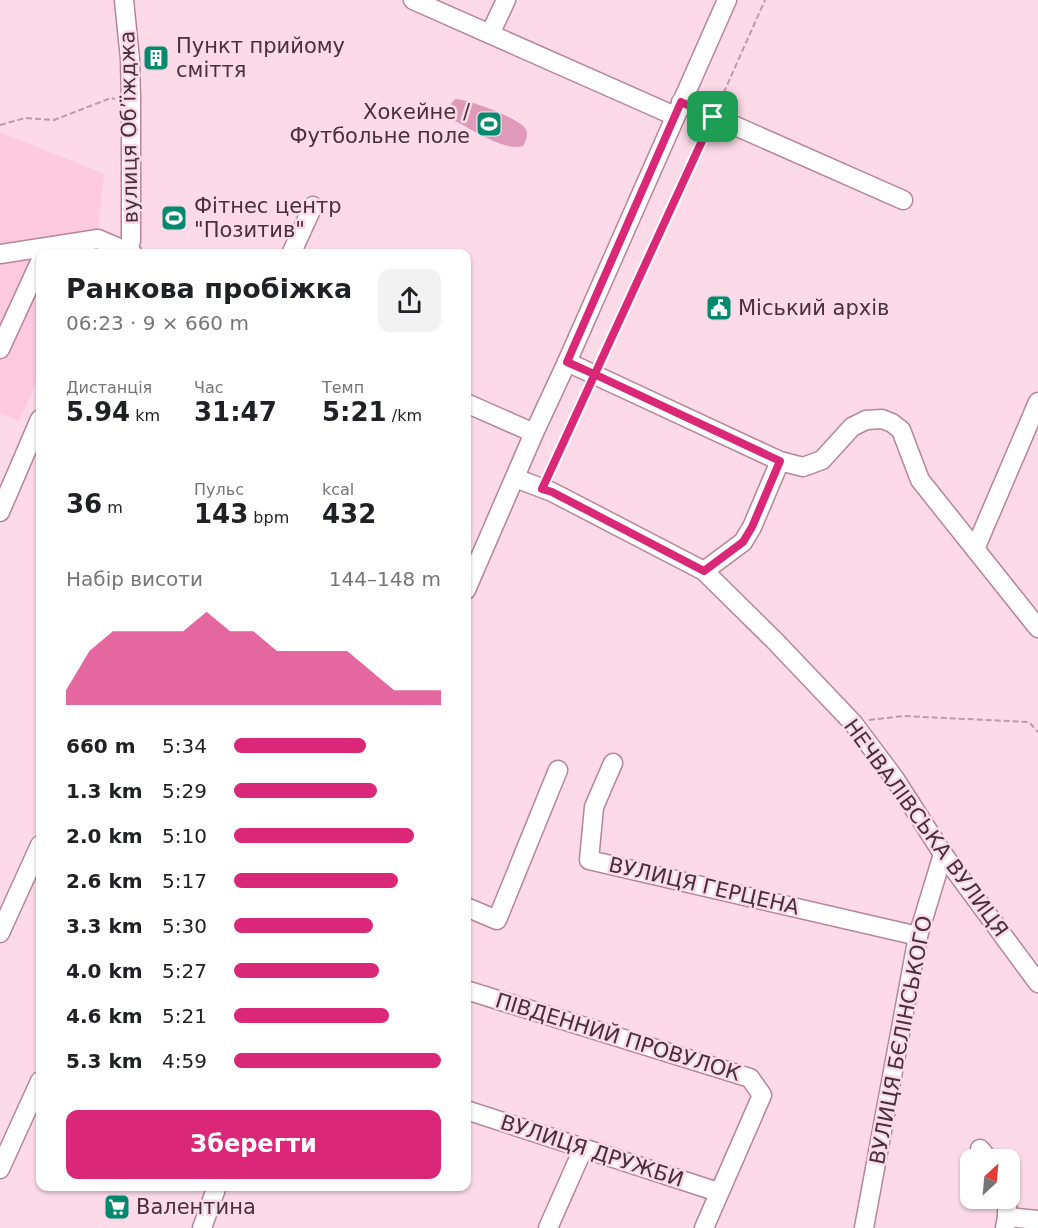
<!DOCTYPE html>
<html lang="uk">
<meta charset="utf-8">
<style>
body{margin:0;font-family:"DejaVu Sans",sans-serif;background:#f2f2f2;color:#202124;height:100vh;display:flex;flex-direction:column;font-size:22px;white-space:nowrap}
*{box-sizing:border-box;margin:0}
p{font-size:20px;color:#757577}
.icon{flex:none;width:33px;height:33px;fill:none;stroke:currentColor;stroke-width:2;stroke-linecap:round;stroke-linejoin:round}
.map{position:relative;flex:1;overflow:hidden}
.sheet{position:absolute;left:36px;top:249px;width:435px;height:942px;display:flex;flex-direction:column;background:#fff;border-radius:12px;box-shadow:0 2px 4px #0004}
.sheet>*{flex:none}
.needle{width:39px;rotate:26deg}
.tools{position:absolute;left:960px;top:1149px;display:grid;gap:12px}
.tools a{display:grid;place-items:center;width:60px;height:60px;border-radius:12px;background:#fff;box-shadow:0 2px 4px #0004;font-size:30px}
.pin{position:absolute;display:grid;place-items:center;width:51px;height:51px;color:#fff;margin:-26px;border-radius:12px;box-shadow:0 3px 9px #0006}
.round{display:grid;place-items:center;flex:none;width:63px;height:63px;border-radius:12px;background:#f2f2f2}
.summary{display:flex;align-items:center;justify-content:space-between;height:102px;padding:0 30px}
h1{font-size:27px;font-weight:800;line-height:45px}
.stats{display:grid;grid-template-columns:repeat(3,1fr);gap:9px;height:102px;padding:6px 30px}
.stats div{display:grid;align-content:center}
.stats b{font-size:26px;font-weight:800}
.stats small{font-size:16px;font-weight:400}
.stats p{font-size:16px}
.chart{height:168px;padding:12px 30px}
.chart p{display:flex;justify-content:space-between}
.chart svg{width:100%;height:108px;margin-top:6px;fill:#db2777;opacity:.7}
.primary-button{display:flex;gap:12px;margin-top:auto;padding:12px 30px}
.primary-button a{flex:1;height:69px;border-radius:12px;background:#db2777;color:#fff;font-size:24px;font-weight:800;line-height:69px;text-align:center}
ul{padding:0 30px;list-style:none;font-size:20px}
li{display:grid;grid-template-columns:96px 72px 1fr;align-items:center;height:45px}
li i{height:15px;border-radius:8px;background:#db2777}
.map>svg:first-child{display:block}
.built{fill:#fecadf}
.green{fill:#df9ab7}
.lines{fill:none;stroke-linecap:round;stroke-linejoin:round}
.minor-casing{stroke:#b8849a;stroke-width:21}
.path{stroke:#ba9ca8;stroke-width:2;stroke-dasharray:6 3;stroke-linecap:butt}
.minor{stroke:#fff;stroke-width:18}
.route-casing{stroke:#fff;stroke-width:12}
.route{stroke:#db2777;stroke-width:8}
.labels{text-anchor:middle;stroke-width:5;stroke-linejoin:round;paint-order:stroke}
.poi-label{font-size:21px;fill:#47313a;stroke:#fcdae7;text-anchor:start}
.street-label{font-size:21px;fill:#47313a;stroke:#fcdae7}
</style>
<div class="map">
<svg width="1038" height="1228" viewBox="0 0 1038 1228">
<rect width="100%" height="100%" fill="#fcdae7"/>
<!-- built -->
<polygon class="built" points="0,132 104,174 97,243 93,253 40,254 40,373 19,422 0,413"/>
<!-- green -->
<path class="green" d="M 455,99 C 468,99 518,118 525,128 C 529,134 526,141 523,146 C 506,152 471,129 455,121 C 447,113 447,107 455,99 Z"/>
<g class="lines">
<!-- minor casing -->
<g class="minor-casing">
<g id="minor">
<polyline points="124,0 130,59 131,100 131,241 126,254"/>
<polyline points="413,0 675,116"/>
<polyline points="490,34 506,0"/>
<polyline points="681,102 903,200"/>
<polyline points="0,254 98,239 133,254"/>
<polyline points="291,254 313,206"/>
<polyline points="0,349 40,262"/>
<polyline points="567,362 780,461 803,467 822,460 852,427 866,420 882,419 892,423 901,430 920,480 1038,628"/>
<polyline points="466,403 534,433"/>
<polyline points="515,478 552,492 704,571 775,641 853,723 895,779 943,854 1038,983"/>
<polyline points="0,512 40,419"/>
<polyline points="975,549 1038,402"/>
<polyline points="704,571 743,542 752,527 780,461"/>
<polyline points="466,590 534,433 567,362 727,0"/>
<polyline points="613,763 594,807 589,860 918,936"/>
<polyline points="466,907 497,920 558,770"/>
<polyline points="0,933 40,845"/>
<polyline points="466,990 750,1078 762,1095 704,1228"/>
<polyline points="466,1110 718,1192"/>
<polyline points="980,1149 989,1160"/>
<polyline points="0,1169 40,1081"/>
<polyline points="1007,1217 1007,1198"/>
<polyline points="202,1228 217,1186"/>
<polyline points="548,1228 583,1149"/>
<polyline points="864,1228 918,936 943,854"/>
<polyline points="1005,1228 1007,1217 1038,1220"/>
</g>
</g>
<!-- path -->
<g class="path">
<polyline points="720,101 765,0"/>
<polyline points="0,125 25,118 54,120 111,98 115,99"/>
<polyline points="601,360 706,131"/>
<polyline points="548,475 588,387"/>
<polyline points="869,720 903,716 1029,722 1038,732"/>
</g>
<!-- minor -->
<use href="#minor" class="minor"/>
</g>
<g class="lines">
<!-- route casing -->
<g class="route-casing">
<polyline id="route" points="713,117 542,489 552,492 704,571 743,542 752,527 780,461 594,374 567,362 681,102 713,117"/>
</g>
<!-- route -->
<use href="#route" class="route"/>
</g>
<!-- icons -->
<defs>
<g id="building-square" transform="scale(1.35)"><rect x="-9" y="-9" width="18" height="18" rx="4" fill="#02896e" stroke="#fcdae7"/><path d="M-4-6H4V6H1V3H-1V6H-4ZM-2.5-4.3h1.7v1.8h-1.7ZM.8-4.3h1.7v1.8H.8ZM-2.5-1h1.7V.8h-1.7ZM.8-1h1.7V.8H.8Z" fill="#fff"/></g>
<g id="stadium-square" transform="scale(1.35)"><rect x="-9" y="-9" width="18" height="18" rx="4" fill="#02896e" stroke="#fcdae7"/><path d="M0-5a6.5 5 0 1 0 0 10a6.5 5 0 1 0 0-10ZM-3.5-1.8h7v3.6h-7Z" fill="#fff"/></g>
<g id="civic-square" transform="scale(1.35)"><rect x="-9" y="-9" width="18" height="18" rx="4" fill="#02896e" stroke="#fcdae7"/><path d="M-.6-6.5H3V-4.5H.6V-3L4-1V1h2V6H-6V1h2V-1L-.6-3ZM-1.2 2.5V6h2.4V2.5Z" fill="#fff"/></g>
<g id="supermarket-square" transform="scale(1.35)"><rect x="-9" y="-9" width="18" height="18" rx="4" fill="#02896e" stroke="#fcdae7"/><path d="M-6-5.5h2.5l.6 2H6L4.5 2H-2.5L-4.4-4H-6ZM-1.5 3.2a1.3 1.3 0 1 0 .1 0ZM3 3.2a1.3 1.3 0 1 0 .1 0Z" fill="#fff"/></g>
</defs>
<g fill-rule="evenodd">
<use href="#building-square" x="156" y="58"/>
<use href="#stadium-square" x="489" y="124"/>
<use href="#stadium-square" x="174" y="218"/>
<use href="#civic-square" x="719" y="308"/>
<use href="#supermarket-square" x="117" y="1207"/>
</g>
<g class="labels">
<!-- poi labels -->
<g class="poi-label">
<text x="176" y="53">Пункт прийому<tspan x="176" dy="24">сміття</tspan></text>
<text x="470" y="119" text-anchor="end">Хокейне /<tspan x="470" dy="24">Футбольне поле</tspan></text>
<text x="194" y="213">Фітнес центр<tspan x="194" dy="24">"Позитив"</tspan></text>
<text x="738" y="315">Міський архів</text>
<text x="136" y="1214">Валентина</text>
</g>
<!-- street labels -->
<g class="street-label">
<text transform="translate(129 127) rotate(-91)" y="7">вулиця Обʼїжджа</text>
<text transform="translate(926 828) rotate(54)" y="7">НЕЧВАЛІВСЬКА ВУЛИЦЯ</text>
<text transform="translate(704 886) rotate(13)" y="7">ВУЛИЦЯ ГЕРЦЕНА</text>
<text transform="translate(618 1037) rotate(17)" y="7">ПІВДЕННИЙ ПРОВУЛОК</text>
<text transform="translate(901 1040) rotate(-79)" y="7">ВУЛИЦЯ БЄЛІНСЬКОГО</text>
<text transform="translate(592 1151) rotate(18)" y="7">ВУЛИЦЯ ДРУЖБИ</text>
</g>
</g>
</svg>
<div class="tools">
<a><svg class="needle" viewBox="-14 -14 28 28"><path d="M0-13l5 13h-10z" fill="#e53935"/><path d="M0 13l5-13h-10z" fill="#757577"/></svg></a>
</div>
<div class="pin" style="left:713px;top:117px;background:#1e9e55"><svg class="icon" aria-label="arrive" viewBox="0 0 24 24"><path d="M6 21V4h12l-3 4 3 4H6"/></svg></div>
<section class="sheet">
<div class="summary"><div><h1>Ранкова пробіжка</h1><p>06:23 · 9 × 660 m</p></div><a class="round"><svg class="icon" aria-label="share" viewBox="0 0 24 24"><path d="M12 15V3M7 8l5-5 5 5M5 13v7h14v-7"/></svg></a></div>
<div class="stats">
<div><p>Дистанція</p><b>5.94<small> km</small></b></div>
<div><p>Час</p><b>31:47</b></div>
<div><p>Темп</p><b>5:21<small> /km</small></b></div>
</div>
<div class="stats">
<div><b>36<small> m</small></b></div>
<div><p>Пульс</p><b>143<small> bpm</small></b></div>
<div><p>kcal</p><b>432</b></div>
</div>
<div class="chart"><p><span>Набір висоти</span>144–148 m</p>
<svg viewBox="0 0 160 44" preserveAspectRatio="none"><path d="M0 44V38L10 22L20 14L30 14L40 14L50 14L60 6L70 14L80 14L90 22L100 22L110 22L120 22L130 30L140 38L150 38L160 38V44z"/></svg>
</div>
<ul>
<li><b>660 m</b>5:34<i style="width:64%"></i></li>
<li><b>1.3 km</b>5:29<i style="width:69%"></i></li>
<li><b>2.0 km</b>5:10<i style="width:87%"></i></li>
<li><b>2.6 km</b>5:17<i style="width:79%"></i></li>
<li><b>3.3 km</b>5:30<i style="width:67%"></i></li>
<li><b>4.0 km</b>5:27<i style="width:70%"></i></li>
<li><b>4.6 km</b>5:21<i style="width:75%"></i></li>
<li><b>5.3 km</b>4:59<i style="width:100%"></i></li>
</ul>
<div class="primary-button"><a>Зберегти</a></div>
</section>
</div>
